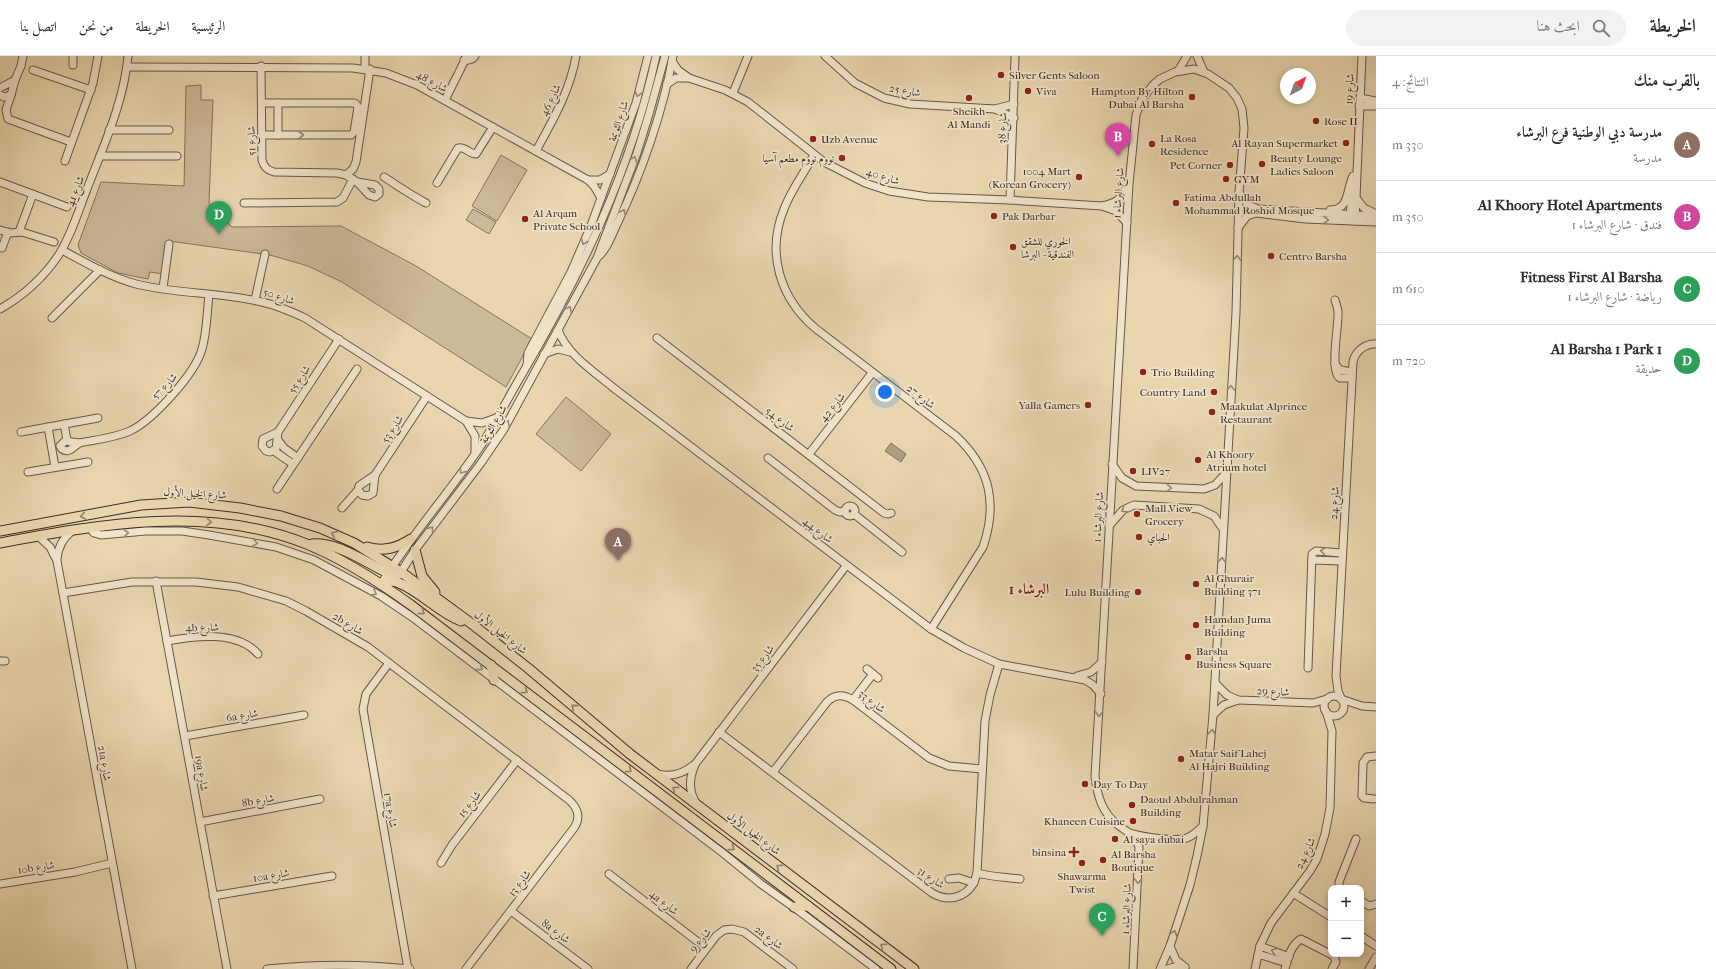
<!DOCTYPE html>
<html lang="ar">
<meta charset="utf-8">
<style>
body{margin:0;font-family:"IM FELL French Canon",Amiri,serif;background:#f2f2f3;color:#2b2b33;direction:rtl}
.controls{position:absolute;right:12px;bottom:12px;display:grid;overflow:hidden;border-radius:8px;box-shadow:0 2px 6px #0003}
.controls button{width:36px;height:36px;display:grid;place-items:center;padding:0;border:0;border-bottom:1px solid #e1e1e2;background:#fff;color:#2b2b33;font:20px sans-serif}
.compass{position:absolute;left:1280px;top:12px;width:36px;height:36px;border-radius:50%;background:#fff;box-shadow:0 2px 6px #0003;rotate:41deg}
.you{position:absolute;left:885px;top:336px;width:14px;height:14px;margin:-10px;border:3px solid #fff;border-radius:50%;background:#1a73e8;box-shadow:0 0 0 6px #1a73e833}
.badge{display:grid;place-items:center;width:26px;height:26px;border-radius:50%;background:#111827;color:#fff;font-size:13px;font-weight:700}
.pin{position:absolute;translate:-50% -33px;filter:drop-shadow(0 1px 2px #0008)}
.pin::after{content:'';position:absolute;top:21px;width:14px;height:12px;background:inherit;clip-path:polygon(0 0,100% 0,50% 100%)}
.list{margin:0;padding:0;list-style:none}
h2{display:flex;justify-content:space-between;align-items:center;height:52px;margin:0;padding:0 16px;font-size:17px}
h2 small{font-size:13px;font-weight:400;color:#7c7c81}
.list li{display:grid;grid-template-columns:26px 1fr auto;gap:12px;align-items:center;box-sizing:border-box;height:72px;padding:0 16px;border-top:1px solid #e1e1e2}
.list b{display:block;font-size:15px;white-space:nowrap}
.list p{margin:0;font-size:13px;white-space:nowrap;color:#7c7c81}
.list em{font-size:13px;font-style:normal;color:#7c7c81}
.icon{flex:none;width:22px;height:22px;fill:none;stroke:currentColor;stroke-width:2;stroke-linecap:round;stroke-linejoin:round}
.map{position:relative;flex:none;width:1376px;height:913px;overflow:hidden;direction:ltr}
header{display:flex;align-items:center;gap:24px;box-sizing:border-box;height:56px;padding:0 20px;background:#fff;border-bottom:1px solid #e1e1e2}
header strong{font-size:19px}
nav{display:flex;gap:22px;margin-inline-start:auto;font-size:14px}
.search{width:280px;height:36px;background:#f2f2f3;display:flex;align-items:center;gap:10px;box-sizing:border-box;padding:0 14px;border-radius:22px;color:#7c7c81;font-size:15px}
main{display:flex}
aside{flex:1;background:#fff}
.map>svg:first-child{display:block}
.green{fill:#ccb998;stroke:#84745e}
.water{fill:#ae9d80;stroke:#80715c}
.lines{fill:none;stroke-linecap:round;stroke-linejoin:round}
.minor-casing{stroke:#675848;stroke-width:9}
.major-casing{stroke:#3c2e25;stroke-width:11}
.minor{stroke:#f1e4cb;stroke-width:7}
.major{stroke:#e9d6af;stroke-width:9}
.oneway{stroke:#968978}
.oneway2{stroke:#92826a}
.poi-dot{fill:#8f2418;stroke:#f1e4cb;stroke-width:1.5}
.labels{text-anchor:middle;stroke-width:3.5;stroke-linejoin:round;paint-order:stroke}
.poi-label{font-size:11px;fill:#3c2e25;stroke:#f1e4cb;text-anchor:start}
.street-label{font-size:11px;fill:#3c2e25;stroke:#f1e4cb}
.district-label{font-size:15px;font-weight:bold;fill:#7a1f14;stroke:#f1e4cb}
</style>
<header>
<strong>الخريطة</strong>
<div class="search"><svg class="icon" aria-label="search" viewBox="0 0 24 24"><circle cx="10" cy="10" r="6"/><path d="M15 15l6 6"/></svg>ابحث هنا</div>
<nav><a>الرئيسية</a><a>الخريطة</a><a>من نحن</a><a>اتصل بنا</a></nav>
</header>
<main>
<aside>
<h2>بالقرب منك<small>النتائج: 4</small></h2>
<ul class="list">
<li><span class="badge" style="background:#8d6e63">A</span><div><b>مدرسة دبي الوطنية فرع البرشاء</b><p>مدرسة</p></div><em>330 m</em></li>
<li><span class="badge" style="background:#d1479c">B</span><div><b>Al Khoory Hotel Apartments</b><p>فندق · شارع البرشاء 1</p></div><em>350 m</em></li>
<li><span class="badge" style="background:#2e9e5b">C</span><div><b>Fitness First Al Barsha</b><p>رياضة · شارع البرشاء 1</p></div><em>610 m</em></li>
<li><span class="badge" style="background:#2e9e5b">D</span><div><b>Al Barsha 1 Park 1</b><p>حديقة</p></div><em>720 m</em></li>
</ul>
</aside>
<div class="map">
<svg width="1376" height="913" viewBox="0 0 1376 913">
<rect width="100%" height="100%" fill="#e9d6af"/>
<filter id="stains"><feTurbulence type="fractalNoise" baseFrequency=".005" numOctaves="4"/><feColorMatrix values="0 0 0 0 .2 0 0 0 0 .09 0 0 0 0 .02 0 0 0 .5 -.17"/></filter>
<radialGradient id="worn" r=".72"><stop offset=".6" stop-color="#630" stop-opacity="0"/><stop offset="1" stop-color="#630" stop-opacity=".3"/></radialGradient>
<g class="green">
<path d="M201,29v15h12l-4,103 23,24 109,-1 75,40 116,73 -26,48 -164,-105 -34,-16 -38,-11 -101,-14 -6,33 -13,-2 -2,7 -30,-6 -37,-20 -3,-8 23,-63 83,4 2,-100z"/>
<path d="M501,99l26,15 -30,51 -25,-15z"/>
<path d="M473,153l23,13 -7,12 -23,-14z"/>
<path d="M566,341l45,37 -30,37 -45,-37z"/>
</g>
<path class="water" d="M891,387l15,11 -5,8 -16,-11z"/>
<g class="lines">
<defs>
<g id="minor">
<path d="M825,0l30,27 29,15 26,6 85,5 19,9"/>
<path d="M1197,0l7,16"/>
<path d="M464,4l1,1 7,-2 3,-3"/>
<path d="M672,5l6,9 11,8 36,12 23,12 76,60 41,21 24,8 39,6 82,3 92,6 14,5 11,12"/>
<path d="M73,9v-9"/>
<path d="M261,10l1,94c2,7 5,10 12,12l63,1 9,2 11,7"/>
<path d="M127,11l226,1 33,5 31,12 171,95 6,6 7,12"/>
<path d="M365,12v-12"/>
<path d="M33,14l58,20"/>
<path d="M1178,15l9,-15"/>
<path d="M15,24l6,-14 2,-10"/>
<path d="M667,28l9,-6h12"/>
<path d="M0,32l15,-8 -4,15 -7,2 -4,-2"/>
<path d="M733,37l15,-37"/>
<path d="M11,39l-5,15 2,9 63,23"/>
<path d="M1360,42l16,3"/>
<path d="M445,44l22,-44"/>
<path d="M262,47h92l2,1 2,3 -4,25 -3,3h-89"/>
<path d="M278,47v32"/>
<path d="M1359,50h17"/>
<path d="M995,53l19,-5"/>
<path d="M109,74h60"/>
<path d="M536,95c17,-31 34,-60 40,-95"/>
<path d="M814,99c-10,18 -23,35 -30,54 -18,44 -4,89 31,119l141,108c34,32 42,67 27,111l-52,82"/>
<path d="M100,100h77"/>
<path d="M65,105l28,-78 5,-27"/>
<path d="M346,119l7,-6 3,-7 14,-93"/>
<path d="M384,121c14,9 27,18 42,26"/>
<path d="M588,124h12l10,-6"/>
<path d="M0,126l67,25"/>
<path d="M357,126l18,3 4,4v5l-4,3 -6,-2z"/>
<path d="M437,127l21,-35c7,-2 11,6 18,6l17,-27"/>
<path d="M1239,137l9,12 10,4 118,7"/>
<path d="M1356,142l8,10 12,6"/>
<path d="M1010,144l5,-144"/>
<path d="M244,147l93,-1 6,-4 10,-19"/>
<path d="M1102,150c13,-3 19,-6 25,-19"/>
<path d="M1330,154c20,0 16,-20 23,-34"/>
<path d="M1350,163l2,-31"/>
<path d="M1355,165l7,-165"/>
<path d="M1238,172l9,-12 9,-3 49,6 71,3"/>
<path d="M0,174l10,3 12,-1 32,10"/>
<path d="M19,176l14,-38"/>
<path d="M2,192l6,-16"/>
<path d="M62,194c24,13 48,27 74,34 40,10 81,8 121,17 17,3 33,10 48,17l161,103 9,15v16"/>
<path d="M598,201c10,-9 14,-23 20,-35 24,-50 45,-111 55,-166"/>
<path d="M163,232l6,-44"/>
<path d="M255,244l10,-46"/>
<path d="M1335,244c1,4 3,8 3,12 1,13 -9,60 2,66h12"/>
<path d="M0,253c23,-13 43,-31 58,-53 13,-20 20,-44 29,-67 16,-42 37,-87 41,-133"/>
<path d="M52,262l48,-48"/>
<path d="M558,274c10,26 37,42 57,59l316,240 33,19 35,16 86,16 8,5 8,9"/>
<path d="M657,282l227,175 4,1 3,-1"/>
<path d="M544,298l14,-5 12,3"/>
<path d="M1335,308l5,6 12,2"/>
<path d="M527,309l1,-12 43,-81 19,-44 46,-125 12,-47"/>
<path d="M466,365l16,2 14,-5"/>
<path d="M64,368l3,16"/>
<path d="M48,371l7,40"/>
<path d="M21,376l77,-14"/>
<path d="M278,376l61,-93"/>
<path d="M278,376l-2,17 -6,3 -4,-1 -4,-5 1,-7z"/>
<path d="M278,384l6,8 14,10"/>
<path d="M65,385l14,2c-6,4 -10,11 -17,6l-2,-3z"/>
<path d="M79,387c16,-3 35,-5 51,-12 23,-11 65,-57 72,-82 5,-17 5,-37 7,-54"/>
<path d="M274,395l19,13"/>
<path d="M809,398l63,-81"/>
<path d="M768,402l67,52 5,2 5,-1"/>
<path d="M1112,408l10,14 14,8 68,3 11,-4 11,-12"/>
<path d="M28,416l60,-10"/>
<path d="M375,419l52,-79"/>
<path d="M375,419l-2,18 -5,3 -6,-1 -4,-5 1,-4z"/>
<path d="M277,433l80,-120"/>
<circle cx="850" cy="455" r="5"/>
<path d="M342,452l16,-18"/>
<path d="M854,458l48,38"/>
<path d="M1109,470l14,-16 11,-5 65,4 15,7 9,13"/>
<path d="M90,472l4,5 7,2 45,-4h36l27,4 67,12 38,13 67,36 31,21 311,236 38,31 38,27 77,58"/>
<path d="M38,480l12,11 7,14 75,408"/>
<path d="M57,503c1,-12 6,-21 15,-28"/>
<path d="M1312,504l29,1"/>
<path d="M399,519l16,-25 66,-87 23,-34 93,-171 40,-105 12,-39 16,-58"/>
<path d="M156,525l71,388"/>
<path d="M381,528c30,-49 69,-92 101,-140 14,-22 26,-46 39,-68 59,-100 110,-206 135,-320"/>
<path d="M63,537l69,-11h64l42,5 48,14 20,10 62,36 201,153c9,8 12,18 5,28l-108,141"/>
<path d="M167,585c28,-5 70,-11 91,13"/>
<path d="M0,605h5"/>
<path d="M389,607l-23,31 -3,15 45,260"/>
<path d="M1308,612l4,-114 4,-3 26,2"/>
<path d="M867,613l11,9"/>
<path d="M1077,620l14,-4 11,-10"/>
<path d="M1215,627l12,12 11,5 75,3 14,-4"/>
<circle cx="1334" cy="650" r="10"/>
<path d="M1341,642l-3,-7 -2,-15 17,-314c2,-11 13,-19 23,-18"/>
<path d="M1341,643l21,7 14,1"/>
<path d="M853,644l20,-26"/>
<path d="M1213,659l11,-10 14,-5"/>
<path d="M719,676l213,161c19,11 40,3 45,-20l8,-152 5,-26 9,-31"/>
<path d="M185,680l119,-21"/>
<path d="M695,709c-6,13 -7,25 1,38"/>
<path d="M773,716l54,-70c8,-8 16,-8 26,-2l76,58 20,8 33,3"/>
<path d="M658,718c15,4 27,-1 38,-11l150,-197"/>
<path d="M1374,743l-10,-1 -2,-2 1,-33 4,-6 9,-1"/>
<path d="M200,766l120,-23"/>
<path d="M1130,777c14,4 44,9 57,5 7,-3 11,-7 16,-12"/>
<path d="M441,807l11,-18 65,-85"/>
<path d="M977,817c15,4 28,4 43,6"/>
<path d="M609,818l97,74"/>
<path d="M949,823l10,-1 15,5"/>
<path d="M0,828l75,-12 37,-9"/>
<path d="M1339,832v-6l17,-43"/>
<path d="M1293,837l38,24"/>
<path d="M213,840l119,-20"/>
<path d="M1361,845l8,5 7,-2"/>
<path d="M511,855l77,58"/>
<path d="M1361,880l15,10"/>
<path d="M1170,890l6,14 9,7"/>
<path d="M1260,890l29,11"/>
<path d="M1258,898l29,9"/>
<path d="M267,913c48,-5 96,-5 143,0"/>
<path d="M691,913l25,-33 8,-6 8,-1 12,3 49,37"/>
<path d="M1133,913l6,-122c-4,-12 -12,-15 -21,-22 -16,-12 -21,-30 -23,-49l34,-592 7,-69 6,-16 11,-14 7,-6 15,-7 19,-3 14,5 21,14 8,10 5,11 2,19 -5,65 -3,120 -23,402 -10,111 -6,30 -7,29 -20,61 -10,23"/>
<path d="M1167,913l8,-2 10,1"/>
<path d="M1255,913l5,-23 11,-23 39,-52 7,-12 8,-25 5,-26 2,-77 -6,-20"/>
<path d="M1285,913c2,-10 7,-25 16,-30l33,17 2,6 -4,7"/>
<path d="M1369,913l7,-12"/>
</g>
<g id="major">
<path d="M0,475l141,-26 48,-3 51,6 41,8 39,12 34,15 47,29 71,52 56,44 102,86 284,215"/>
<path d="M0,487c101,-19 210,-39 309,2 36,15 70,37 102,60l480,364"/>
<path d="M312,488c27,-2 54,19 78,30l5,1 6,-3"/>
<path d="M367,491c17,5 30,1 44,-8"/>
<path d="M415,494l7,26 13,16"/>
<path d="M381,528c6,-3 12,-4 18,-1 21,8 39,29 62,38"/>
<path d="M491,609l3,15"/>
<path d="M794,851l14,-1"/>
</g>
</defs>
<use href="#minor" class="minor-casing"/>
<use href="#major" class="major-casing"/>
<use href="#minor" class="minor"/>
<use href="#major" class="major"/>
</g>
<defs><path id="oneway-chevron" d="M-2-3.5L2.5 0L-2 3.5" fill="none" stroke-width="1.6" stroke-linecap="round" stroke-linejoin="round"/></defs>
<g class="oneway">
<use href="#oneway-chevron" transform="translate(638 38) rotate(105)"/>
<use href="#oneway-chevron" transform="translate(301 79)"/>
<use href="#oneway-chevron" transform="translate(634 103) rotate(-70)"/>
<use href="#oneway-chevron" transform="translate(623 156) rotate(-65)"/>
<use href="#oneway-chevron" transform="translate(1326 164) rotate(3)"/>
<use href="#oneway-chevron" transform="translate(584 186) rotate(113)"/>
<use href="#oneway-chevron" transform="translate(1237 202) rotate(-89)"/>
<use href="#oneway-chevron" transform="translate(569 253) rotate(-61)"/>
<use href="#oneway-chevron" transform="translate(1231 332) rotate(-87)"/>
<use href="#oneway-chevron" transform="translate(507 367) rotate(-61)"/>
<use href="#oneway-chevron" transform="translate(462 415) rotate(127)"/>
<use href="#oneway-chevron" transform="translate(1169 432) rotate(3)"/>
<use href="#oneway-chevron" transform="translate(1124 454) rotate(148)"/>
<use href="#oneway-chevron" transform="translate(431 473) rotate(-53)"/>
<use href="#oneway-chevron" transform="translate(126 477) rotate(-5)"/>
<use href="#oneway-chevron" transform="translate(255 487) rotate(9)"/>
<use href="#oneway-chevron" transform="translate(1323 495) rotate(-174)"/>
<use href="#oneway-chevron" transform="translate(1222 504) rotate(-87)"/>
<use href="#oneway-chevron" transform="translate(374 537) rotate(30)"/>
<use href="#oneway-chevron" transform="translate(480 612) rotate(37)"/>
<use href="#oneway-chevron" transform="translate(1099 658) rotate(94)"/>
<use href="#oneway-chevron" transform="translate(1212 676) rotate(-85)"/>
<use href="#oneway-chevron" transform="translate(1138 825) rotate(92)"/>
<use href="#oneway-chevron" transform="translate(1174 877) rotate(-72)"/>
<use href="#oneway-chevron" transform="translate(1274 895) rotate(-158)"/>
</g>
<g class="oneway2">
<use href="#oneway-chevron" transform="translate(83 460) rotate(170)"/>
<use href="#oneway-chevron" transform="translate(209 466) rotate(5)"/>
<use href="#oneway-chevron" transform="translate(334 478) rotate(-157)"/>
<use href="#oneway-chevron" transform="translate(422 556) rotate(37)"/>
<use href="#oneway-chevron" transform="translate(525 635) rotate(37)"/>
<use href="#oneway-chevron" transform="translate(574 651) rotate(-139)"/>
<use href="#oneway-chevron" transform="translate(629 714) rotate(37)"/>
<use href="#oneway-chevron" transform="translate(675 733) rotate(-143)"/>
<use href="#oneway-chevron" transform="translate(732 792) rotate(37)"/>
<use href="#oneway-chevron" transform="translate(779 811) rotate(-143)"/>
<use href="#oneway-chevron" transform="translate(883 890) rotate(-143)"/>
</g>
<g class="poi-dot">
<circle cx="1001" cy="19" r="4"/>
<circle cx="1028" cy="35" r="4"/>
<circle cx="1192" cy="41" r="4"/>
<circle cx="969" cy="42" r="4"/>
<circle cx="1316" cy="65" r="4"/>
<circle cx="813" cy="83" r="4"/>
<circle cx="1346" cy="87" r="4"/>
<circle cx="1152" cy="88" r="4"/>
<circle cx="842" cy="102" r="4"/>
<circle cx="1262" cy="108" r="4"/>
<circle cx="1230" cy="109" r="4"/>
<circle cx="1079" cy="121" r="4"/>
<circle cx="1226" cy="123" r="4"/>
<circle cx="1176" cy="147" r="4"/>
<circle cx="994" cy="160" r="4"/>
<circle cx="525" cy="163" r="4"/>
<circle cx="1013" cy="191" r="4"/>
<circle cx="1271" cy="200" r="4"/>
<circle cx="1143" cy="316" r="4"/>
<circle cx="1214" cy="336" r="4"/>
<circle cx="1088" cy="349" r="4"/>
<circle cx="1212" cy="356" r="4"/>
<circle cx="1198" cy="404" r="4"/>
<circle cx="1133" cy="415" r="4"/>
<circle cx="1137" cy="458" r="4"/>
<circle cx="1139" cy="481" r="4"/>
<circle cx="1196" cy="528" r="4"/>
<circle cx="1138" cy="536" r="4"/>
<circle cx="1196" cy="569" r="4"/>
<circle cx="1188" cy="601" r="4"/>
<circle cx="1181" cy="703" r="4"/>
<circle cx="1085" cy="728" r="4"/>
<circle cx="1132" cy="749" r="4"/>
<circle cx="1133" cy="765" r="4"/>
<circle cx="1115" cy="783" r="4"/>
<path d="M1072 790h4v4h4v4h-4v4h-4v-4h-4v-4h4z"/>
<circle cx="1103" cy="804" r="4"/>
<circle cx="1082" cy="807" r="4"/>
</g>
<g class="labels">
<g class="poi-label">
<text x="1009" y="23">Silver Gents Saloon</text>
<text x="1036" y="39">Viva</text>
<text x="1184" y="39" text-anchor="end">Hampton By Hilton<tspan x="1184" dy="13">Dubai Al Barsha</tspan></text>
<text x="969" y="59" text-anchor="middle">Sheikh<tspan x="969" dy="13">Al Mandi</tspan></text>
<text x="1324" y="69">Rose II</text>
<text x="1160" y="86">La Rosa<tspan x="1160" dy="13">Residence</tspan></text>
<text x="821" y="87">Uzb Avenue</text>
<text x="1338" y="91" text-anchor="end">Al Rayan Supermarket</text>
<text x="834" y="106" text-anchor="end">نووم نووم مطعم آسيا</text>
<text x="1270" y="106">Beauty Lounge<tspan x="1270" dy="13">Ladies Saloon</tspan></text>
<text x="1222" y="113" text-anchor="end">Pet Corner</text>
<text x="1071" y="119" text-anchor="end">1004 Mart<tspan x="1071" dy="13">(Korean Grocery)</tspan></text>
<text x="1234" y="127">GYM</text>
<text x="1184" y="145">Fatima Abdullah<tspan x="1184" dy="13">Mohammad Roshid Mosque</tspan></text>
<text x="533" y="161">Al Arqam<tspan x="533" dy="13">Private School</tspan></text>
<text x="1002" y="164">Pak Darbar</text>
<text x="1021" y="189">الخوري للشقق<tspan x="1021" dy="13">الفندقية - البرشا</tspan></text>
<text x="1279" y="204">Centro Barsha</text>
<text x="1151" y="320">Trio Building</text>
<text x="1206" y="340" text-anchor="end">Country Land</text>
<text x="1080" y="353" text-anchor="end">Yalla Gamers</text>
<text x="1220" y="354">Maakulat Alprince<tspan x="1220" dy="13">Restaurant</tspan></text>
<text x="1206" y="402">Al Khoory<tspan x="1206" dy="13">Atrium hotel</tspan></text>
<text x="1141" y="419">LIV27</text>
<text x="1145" y="456">Mall View<tspan x="1145" dy="13">Grocery</tspan></text>
<text x="1147" y="485">الحباي</text>
<text x="1204" y="526">Al Ghurair<tspan x="1204" dy="13">Building 371</tspan></text>
<text x="1130" y="540" text-anchor="end">Lulu Building</text>
<text x="1204" y="567">Hamdan Juma<tspan x="1204" dy="13">Building</tspan></text>
<text x="1196" y="599">Barsha<tspan x="1196" dy="13">Business Square</tspan></text>
<text x="1189" y="701">Matar Saif Lahej<tspan x="1189" dy="13">Al Hajri Building</tspan></text>
<text x="1093" y="732">Day To Day</text>
<text x="1140" y="747">Daoud Abdulrahman<tspan x="1140" dy="13">Building</tspan></text>
<text x="1125" y="769" text-anchor="end">Khaneen Cuisine</text>
<text x="1123" y="787">Al saya dubai</text>
<text x="1066" y="800" text-anchor="end">binsina</text>
<text x="1111" y="802">Al Barsha<tspan x="1111" dy="13">Boutique</tspan></text>
<text x="1082" y="824" text-anchor="middle">Shawarma<tspan x="1082" dy="13">Twist</tspan></text>
</g>
<g class="street-label">
<text transform="translate(432 25) rotate(28)" y="4">شارع 48</text>
<text transform="translate(1349 33) rotate(-87)" y="4">شارع 19</text>
<text transform="translate(905 34) rotate(10)" y="4">شارع 25</text>
<text transform="translate(550 44) rotate(-65)" y="4">شارع 46</text>
<text transform="translate(618 65) rotate(-71)" y="4">شارع الثويمة</text>
<text transform="translate(1002 72) rotate(-88)" y="4">شارع 38</text>
<text transform="translate(251 85) rotate(-91)" y="4">شارع 51</text>
<text transform="translate(883 120) rotate(17)" y="4">شارع 40</text>
<text transform="translate(75 135) rotate(-69)" y="4">شارع 41</text>
<text transform="translate(1118 137) rotate(-86)" y="4">شارع البرشاء 1</text>
<text transform="translate(279 240) rotate(18)" y="4">شارع 50</text>
<text transform="translate(299 323) rotate(-57)" y="4">شارع 55</text>
<text transform="translate(164 330) rotate(-47)" y="4">شارع 57</text>
<text transform="translate(921 340) rotate(37)" y="4">شارع 27</text>
<text transform="translate(832 351) rotate(-52)" y="4">شارع 42</text>
<text transform="translate(780 363) rotate(37)" y="4">شارع 54</text>
<text transform="translate(493 368) rotate(-59)" y="4">شارع الثويمة</text>
<text transform="translate(392 373) rotate(-57)" y="4">شارع 53</text>
<text transform="translate(195 437) rotate(3)" y="4">شارع الخيل الأول</text>
<text transform="translate(1334 447) rotate(-87)" y="4">شارع 24</text>
<text transform="translate(1098 461) rotate(-87)" y="4">شارع البرشاء 1</text>
<text transform="translate(818 474) rotate(37)" y="4">شارع 44</text>
<text transform="translate(348 567) rotate(31)" y="4">2b شارع</text>
<text transform="translate(202 571) rotate(-1)" y="4">4b شارع</text>
<text transform="translate(501 576) rotate(38)" y="4">شارع الخيل الأول</text>
<text transform="translate(762 602) rotate(-53)" y="4">شارع 35</text>
<text transform="translate(1273 635) rotate(3)" y="4">شارع 29</text>
<text transform="translate(872 645) rotate(37)" y="4">شارع 33</text>
<text transform="translate(242 659) rotate(-10)" y="4">6a شارع</text>
<text transform="translate(105 707) rotate(80)" y="4">21a شارع</text>
<text transform="translate(202 717) rotate(80)" y="4">19a شارع</text>
<text transform="translate(258 744) rotate(-10)" y="4">8b شارع</text>
<text transform="translate(469 748) rotate(-52)" y="4">شارع 15</text>
<text transform="translate(391 754) rotate(80)" y="4">17a شارع</text>
<text transform="translate(754 777) rotate(37)" y="4">شارع الخيل الأول</text>
<text transform="translate(1305 797) rotate(-65)" y="4">شارع 24</text>
<text transform="translate(36 811) rotate(-9)" y="4">10b شارع</text>
<text transform="translate(271 819) rotate(-9)" y="4">10a شارع</text>
<text transform="translate(931 821) rotate(34)" y="4">شارع 31</text>
<text transform="translate(519 827) rotate(-53)" y="4">شارع 13</text>
<text transform="translate(664 846) rotate(37)" y="4">4a شارع</text>
<text transform="translate(1126 853) rotate(-88)" y="4">شارع البرشاء 1</text>
<text transform="translate(556 875) rotate(37)" y="4">8a شارع</text>
<text transform="translate(769 881) rotate(37)" y="4">2a شارع</text>
<text transform="translate(700 884) rotate(-50)" y="4">شارع 9</text>
</g>
<g class="district-label">
<text x="1029" y="538">البرشاء 1</text>
</g>
</g>
<rect width="100%" height="100%" filter="url(#stains)"/>
<rect width="100%" height="100%" fill="url(#worn)"/>
</svg>
<div class="controls">
<button>+</button>
<button>−</button>
</div>
<svg class="compass" viewBox="-18 -18 36 36"><path d="M0-13l5 13h-10z" fill="#e53935"/><path d="M0 13l5-13h-10z" fill="#7c7c81"/></svg>
<div class="you"></div>
<div class="pin badge" style="left:618px;top:505px;background:#8d6e63">A</div>
<div class="pin badge" style="left:1118px;top:100px;background:#d1479c">B</div>
<div class="pin badge" style="left:1102px;top:880px;background:#2e9e5b">C</div>
<div class="pin badge" style="left:219px;top:178px;background:#2e9e5b">D</div>
</div>
</main>
